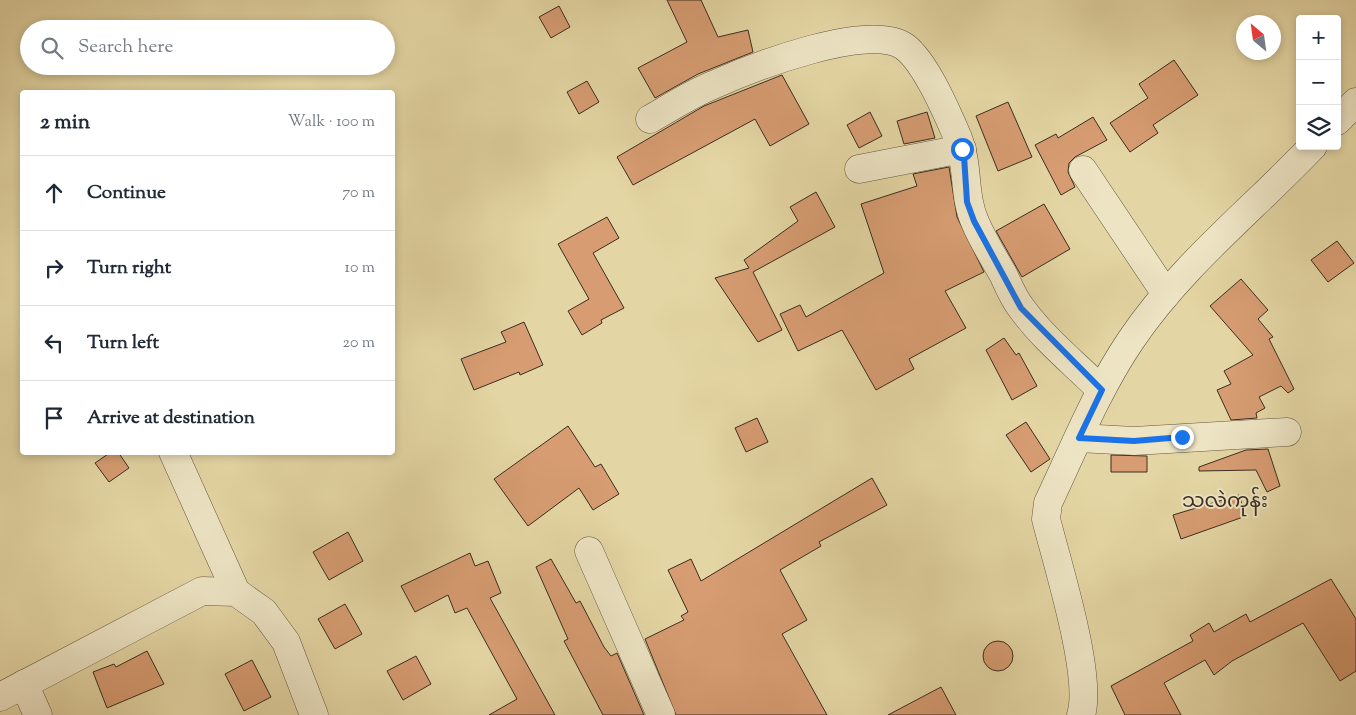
<!DOCTYPE html>
<meta charset="utf-8">
<style>
body{margin:0;font-family:"Sorts Mill Goudy","Noto Sans Myanmar",serif;background:#f2f2f3;color:#1f2937}
.controls{position:absolute;right:15px;top:15px;display:grid;overflow:hidden;border-radius:5px;box-shadow:0 2px 8px #0003}
.controls button{width:45px;height:45px;display:grid;place-items:center;padding:0;border:0;border-bottom:1px solid #e0e1e3;background:#fff;color:#1f2937;font:25px sans-serif}
.compass{position:absolute;left:1236px;top:15px;width:45px;height:45px;border-radius:50%;background:#fff;box-shadow:0 2px 8px #0003;rotate:331deg}
.stop{position:absolute;width:15px;height:15px;margin:-11px;border:4px solid #1a73e8;border-radius:50%;background:#fff}
.stop.end{background:#1a73e8;border-color:#fff;box-shadow:0 1px 5px #0008}
.list{margin:0;padding:0;list-style:none}
h2{display:flex;justify-content:space-between;align-items:center;height:65px;margin:0;padding:0 20px;font-size:21px}
h2 small{font-size:16px;font-weight:400;color:#747a83}
.list li{display:grid;grid-template-columns:32px 1fr auto;gap:15px;align-items:center;box-sizing:border-box;height:75px;padding:0 20px;border-top:1px solid #e0e1e3}
.list b{display:block;font-size:19px;white-space:nowrap}
.list em{font-size:16px;font-style:normal;color:#747a83}
.icon{flex:none;width:28px;height:28px;fill:none;stroke:currentColor;stroke-width:2;stroke-linecap:round;stroke-linejoin:round}
.map{position:relative;flex:none;width:1356px;height:715px;overflow:hidden}
.search{position:absolute;background:#fff;box-shadow:0 2px 8px #0003;left:20px;top:20px;width:375px;height:55px;display:flex;align-items:center;gap:12px;box-sizing:border-box;padding:0 18px;border-radius:28px;color:#747a83;font-size:19px}
.panel{position:absolute;background:#fff;box-shadow:0 2px 8px #0003;left:20px;top:90px;width:375px;height:365px;border-radius:5px}
.map>svg:first-child{display:block}
.building{fill:#d79c72;stroke:#3a2d20}
.lines{fill:none;stroke-linecap:round;stroke-linejoin:round}
.minor-casing{stroke:#645741;stroke-width:29}
.minor{stroke:#ede4c4;stroke-width:28}
.route{stroke:#1a73e8;stroke-width:6}
.labels{text-anchor:middle;stroke-width:4;stroke-linejoin:round;paint-order:stroke}
.quarter-label{font-size:20px;fill:#3a2d20;stroke:#ede4c4}
</style>
<div class="map">
<svg width="1356" height="715" viewBox="0 0 1356 715">
<rect width="100%" height="100%" fill="#e4d6a4"/>
<filter id="stains"><feTurbulence type="fractalNoise" baseFrequency=".004" numOctaves="4"/><feColorMatrix values="0 0 0 0 .2 0 0 0 0 .09 0 0 0 0 .02 0 0 0 .5 -.17"/></filter>
<radialGradient id="worn" r=".72"><stop offset=".6" stop-color="#630" stop-opacity="0"/><stop offset="1" stop-color="#630" stop-opacity=".3"/></radialGradient>
<g class="building">
<path d="M667,0h34l17,37 30,-7 5,22 -55,22 -43,24 -17,-30 49,-26z"/>
<path d="M559,6l11,21 -19,11 -12,-21z"/>
<path d="M1174,60l24,35 -45,30 5,8 -28,19 -20,-29 38,-25 -9,-14z"/>
<path d="M782,75l27,49 -39,22 -15,-27 -122,66 -16,-28 87,-51z"/>
<path d="M587,81l12,21 -20,12 -12,-22z"/>
<path d="M1008,102l24,55 -34,14 -22,-55z"/>
<path d="M870,112l12,24 -23,12 -12,-23z"/>
<path d="M927,112l8,26 -31,6 -7,-23z"/>
<path d="M1093,117l14,23 -32,17 -6,6 -1,9 7,15 -14,8 -26,-50 21,-11 2,4z"/>
<path d="M949,167l8,50 27,55 -39,19 21,37 -57,31 5,10 -38,21 -34,-60 -44,21 -18,-37 20,-9 6,12 78,-44 -23,-69 56,-18 -4,-12z"/>
<path d="M816,192l19,35 -82,45 29,58 -24,12 -43,-64 34,-10 -5,-8 54,-39 -8,-14z"/>
<path d="M1044,204l26,45 -48,28 -26,-46z"/>
<path d="M607,217l12,21 -26,15 31,55 -23,12 1,3 -20,12 -14,-24 21,-12 -31,-55z"/>
<path d="M1337,241l17,22 -26,19 -17,-22z"/>
<path d="M1241,279l27,31 -10,9 15,18 -4,2 25,50 -6,4 -7,-7 -22,11 6,11 -9,5 1,5 -26,2 -14,-30 14,-6 -7,-13 29,-16 -43,-49z"/>
<path d="M524,322l19,43 -23,10 -1,-3 -45,18 -13,-31 45,-17 -5,-10z"/>
<path d="M1004,338l12,17 3,-2 18,33 -25,14 -26,-50z"/>
<path d="M757,418l11,24 -22,10 -11,-24z"/>
<path d="M1026,422l24,37 -19,13 -25,-37z"/>
<path d="M568,426l27,41 6,-3 18,30 -26,16 -14,-22 -51,38 -34,-47z"/>
<path d="M1268,449l12,37 -13,6 -11,-22 -57,1v-4l47,-17z"/>
<path d="M111,452h7l11,16 -20,14 -14,-19z"/>
<path d="M1111,455l36,1v16h-36z"/>
<path d="M872,478l15,27 -68,37 2,4 -41,24 27,50 -25,14 45,81h-151l-31,-76 39,-19 -3,-4 7,-4 -20,-42 23,-11 10,22z"/>
<path d="M1239,495l7,21 -65,23 -8,-24z"/>
<path d="M348,532l15,29 -34,19 -16,-28z"/>
<path d="M470,553l5,13 13,-5 13,32 -11,5 65,117h-66l28,-16 -50,-91 -12,5 -7,-18 -33,17 -14,-26z"/>
<path d="M551,559l25,44 4,-2 24,46 7,9 6,-3 27,62h-41l-39,-74 4,-2 -32,-72z"/>
<path d="M1331,579l25,40v52l-16,10 -37,-58 -71,38 -18,14 -9,-15 -41,23 17,32h-56l-14,-29 82,-45 -3,-6 19,-12 5,9 32,-18 4,8z"/>
<path d="M345,604l17,30 -27,15 -17,-30z"/>
<circle cx="998" cy="656" r="15"/>
<path d="M147,651l17,33 -57,24 -14,-36 21,-8 2,3z"/>
<path d="M416,656l15,28 -28,16 -16,-29z"/>
<path d="M252,660l19,37 -27,14 -19,-37z"/>
<path d="M941,687l15,28h-68z"/>
</g>
<g class="lines">
<defs>
<g id="minor">
<path d="M650,119c21,-12 41,-25 63,-34 38,-17 157,-64 192,-38 21,16 42,66 53,91 11,28 5,57 17,84 8,19 19,36 29,54 5,11 10,23 18,33 22,30 53,55 79,81"/>
<path d="M1337,121l19,-19"/>
<path d="M859,169l103,-20"/>
<path d="M1083,170l83,124"/>
<path d="M1079,438l55,3 153,-9"/>
<path d="M173,452l63,140"/>
<path d="M589,551l72,164"/>
<path d="M24,684l14,31"/>
<path d="M0,697l202,-106 34,1 28,20 22,30 28,73"/>
<path d="M1081,715c12,-39 -24,-152 -35,-196l2,-16c26,-55 49,-113 83,-163 49,-73 121,-130 182,-194"/>
</g>
</defs>
<use href="#minor" class="minor-casing"/>
<use href="#minor" class="minor"/>
</g>
<g class="lines">
<path class="route" d="M962,149l2,7 3,46 7,19 47,87 81,82 -23,48 55,3 48,-4"/>
</g>
<g class="labels">
<g class="quarter-label">
<text x="1225" y="507">သလဲကုန်း</text>
</g>
</g>
<rect width="100%" height="100%" filter="url(#stains)"/>
<rect width="100%" height="100%" fill="url(#worn)"/>
</svg>
<div class="controls">
<button>+</button>
<button>−</button>
<button><svg class="icon" aria-label="layers" viewBox="0 0 24 24"><path d="M12 4l9 5-9 5-9-5zM3 14l9 5 9-5"/></svg></button>
</div>
<svg class="compass" viewBox="-18 -18 36 36"><path d="M0-13l5 13h-10z" fill="#e53935"/><path d="M0 13l5-13h-10z" fill="#747a83"/></svg>
<div class="stop" style="left:962px;top:149px"></div>
<div class="stop end" style="left:1182px;top:437px"></div>
<div class="search"><svg class="icon" aria-label="search" viewBox="0 0 24 24"><circle cx="10" cy="10" r="6"/><path d="M15 15l6 6"/></svg>Search here</div>
<section class="panel">
<h2>2 min<small>Walk · 100 m</small></h2>
<ul class="list">
<li><svg class="icon" aria-label="ahead" viewBox="0 0 24 24"><path d="M12 20V5M6 11l6-6 6 6"/></svg><div><b>Continue</b></div><em>70 m</em></li>
<li><svg class="icon" aria-label="right" viewBox="0 0 24 24"><path d="M7 20v-9h11M14 6l5 5-5 5"/></svg><div><b>Turn right</b></div><em>10 m</em></li>
<li><svg class="icon" aria-label="left" viewBox="0 0 24 24"><path d="M17 20v-9H6M10 6l-5 5 5 5"/></svg><div><b>Turn left</b></div><em>20 m</em></li>
<li><svg class="icon" aria-label="arrive" viewBox="0 0 24 24"><path d="M6 21V4h12l-3 4 3 4H6"/></svg><div><b>Arrive at destination</b></div></li>
</ul>
</section>
</div>
